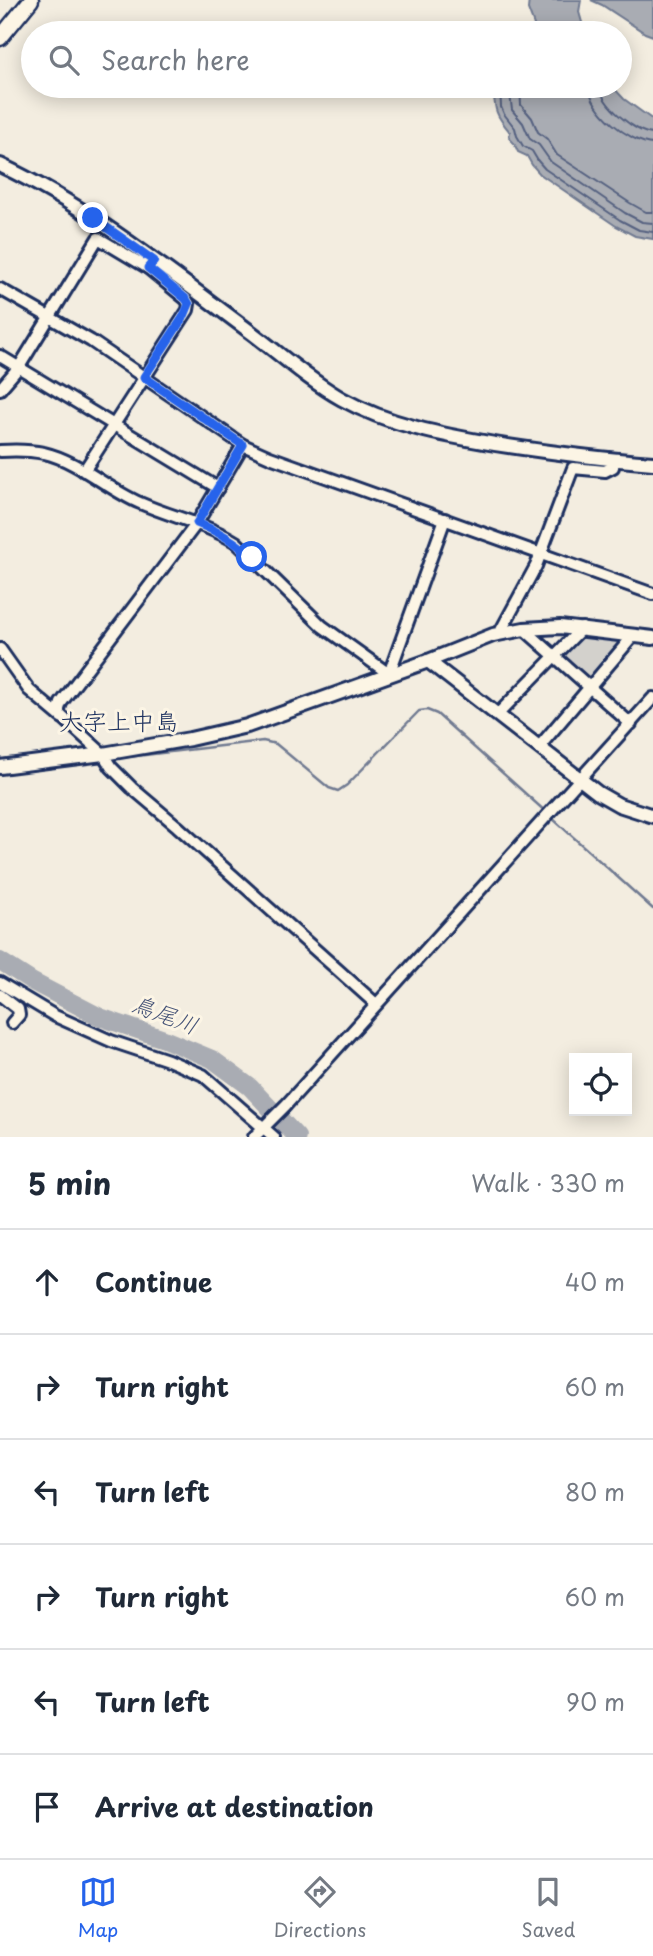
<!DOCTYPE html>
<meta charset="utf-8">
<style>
body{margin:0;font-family:"Playpen Sans","Klee One",sans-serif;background:#f6f6f7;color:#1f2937}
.controls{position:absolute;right:21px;bottom:21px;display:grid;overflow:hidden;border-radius:0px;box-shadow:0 4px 18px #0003}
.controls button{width:63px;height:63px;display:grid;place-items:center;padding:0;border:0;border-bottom:2px solid #e0e1e3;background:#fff;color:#1f2937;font:35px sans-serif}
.stop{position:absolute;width:21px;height:21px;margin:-16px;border:5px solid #2563eb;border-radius:50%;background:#fff}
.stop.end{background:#2563eb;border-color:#fff;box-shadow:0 2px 7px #0008}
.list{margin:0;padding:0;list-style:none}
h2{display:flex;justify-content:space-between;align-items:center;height:91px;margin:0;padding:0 28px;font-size:30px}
h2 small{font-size:23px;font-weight:400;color:#747a83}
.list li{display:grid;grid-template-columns:46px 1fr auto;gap:21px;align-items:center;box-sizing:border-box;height:105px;padding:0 28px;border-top:2px solid #e0e1e3}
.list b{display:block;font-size:26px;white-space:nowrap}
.list em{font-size:23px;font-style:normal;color:#747a83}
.icon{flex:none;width:38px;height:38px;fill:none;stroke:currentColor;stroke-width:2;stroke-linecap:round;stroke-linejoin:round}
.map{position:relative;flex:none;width:653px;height:1137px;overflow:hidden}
.search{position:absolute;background:#fff;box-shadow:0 4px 18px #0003;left:21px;right:21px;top:21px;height:77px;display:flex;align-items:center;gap:18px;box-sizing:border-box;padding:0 24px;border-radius:38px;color:#747a83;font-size:26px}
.sheet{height:721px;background:#fff}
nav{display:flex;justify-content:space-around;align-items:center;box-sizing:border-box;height:98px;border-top:2px solid #e0e1e3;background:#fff;font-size:19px;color:#747a83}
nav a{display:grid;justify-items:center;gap:4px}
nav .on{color:#2563eb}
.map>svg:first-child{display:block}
.green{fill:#d3d1cc;stroke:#778095;stroke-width:2}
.water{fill:#a9acb3;stroke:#707a91;stroke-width:2}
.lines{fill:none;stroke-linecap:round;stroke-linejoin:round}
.shore{stroke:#546180;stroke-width:2}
.stream{stroke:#707a91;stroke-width:2.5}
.river{stroke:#a9acb3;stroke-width:18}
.minor-casing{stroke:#1b2f5e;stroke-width:16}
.tertiary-casing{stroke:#1b2f5e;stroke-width:18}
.secondary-casing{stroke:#1b2f5e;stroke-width:19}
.minor{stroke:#fcf5e5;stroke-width:10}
.tertiary{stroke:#fcf5e5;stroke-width:12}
.secondary{stroke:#fcf5e5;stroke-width:14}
.route{stroke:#2563eb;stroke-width:9}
.labels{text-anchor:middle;stroke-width:6;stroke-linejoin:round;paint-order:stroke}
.water-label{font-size:23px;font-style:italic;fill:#465478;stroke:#fcf5e5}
.quarter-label{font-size:24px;fill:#1b2f5e;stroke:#fcf5e5}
</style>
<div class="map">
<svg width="653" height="1137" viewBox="0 0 653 1137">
<rect width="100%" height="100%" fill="#f3ede0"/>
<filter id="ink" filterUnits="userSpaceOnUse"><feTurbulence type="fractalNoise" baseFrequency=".0143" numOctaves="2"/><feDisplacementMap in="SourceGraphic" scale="14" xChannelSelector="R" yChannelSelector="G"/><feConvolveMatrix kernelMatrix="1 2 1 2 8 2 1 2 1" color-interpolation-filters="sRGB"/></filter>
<g filter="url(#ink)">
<path class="green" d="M582,632l47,6 -39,46 -32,-28z"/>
<g class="water">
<path d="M529,0h52l-2,12 6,21h-30l-5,-5 2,5h-15v-3l-4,-3 1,-2 -6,-16z"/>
<path d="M591,0h62v36l-8,-3 -43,-28z"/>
<path d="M493,86h119l12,13 29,21v119l-18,-3 -19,-10 -76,-52 -8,-9 -5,-9 -9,-4 -4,-9 -5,-5 1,-6c-16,-19 -15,-23 -17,-46z"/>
</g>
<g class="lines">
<g class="shore">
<path d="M500,86l1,21 3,7 11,14 2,8 6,10 9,5 6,10 7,8 75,51 19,10 14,2"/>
<path d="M509,86l3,24 11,13 7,16 9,6 12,17 74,51 17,9 11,1"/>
<path d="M520,86l1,19 11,13 6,14 9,7 10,16 73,48 16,9h7"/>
<path d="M589,86c1,24 40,57 64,58"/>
<path d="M600,86c1,18 35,47 53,48"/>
</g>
<g class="stream">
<path d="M111,759l152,-18 13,3 53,44 9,3 9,-6 72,-74 8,-1 10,4 110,99"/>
<path d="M552,818l101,91"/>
</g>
<path class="river" d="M0,961l33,21 67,35 64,22 48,20 38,28 47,50"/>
<defs>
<g id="minor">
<path d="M0,289l91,52 152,104 27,12 383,137"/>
<path d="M0,356l218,132"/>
<path d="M0,389l19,-22 79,-129 50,30 3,-3"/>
<path d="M243,445l-46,78 -136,180 -2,6v5l44,40 8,13 21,21 45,38 199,178"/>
<path d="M0,451c14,-1 29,-1 44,2 35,8 63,36 96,50 32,14 66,21 96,39l86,84 67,48 56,-155"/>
<path d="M84,471l104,-161 1,-6 -3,-5 -38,-31"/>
<path d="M524,629l107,95"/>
<path d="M499,634l37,-68 37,-98 32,3 8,-4 1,-7"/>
<path d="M0,649l29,41 32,27"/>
<path d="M497,715l85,-87"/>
<path d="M539,747l95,-112"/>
<path d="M0,983l55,33 56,25 57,19 35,15 71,62"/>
<path d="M0,995l18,14 1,6 -7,8"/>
<path d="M254,1137l32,-32 367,-407"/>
</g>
<g id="tertiary">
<path d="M0,165c91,43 171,108 252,168 29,22 58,48 90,66 47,26 100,36 153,45 52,8 105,15 158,19"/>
<path d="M428,661l170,132 21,12 34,11"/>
<path d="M0,767l103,-13 87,-15 57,-13 181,-65 65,-26 31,-6 36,-2 93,11"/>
</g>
<path id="secondary" d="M0,38l31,-38"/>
</defs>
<use href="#minor" class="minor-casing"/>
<use href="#tertiary" class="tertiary-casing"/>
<use href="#secondary" class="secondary-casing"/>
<use href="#minor" class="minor"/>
<use href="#tertiary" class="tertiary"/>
<use href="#secondary" class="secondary"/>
</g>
</g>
<g class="lines" filter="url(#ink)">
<path class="route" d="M93,218l61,43 -6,7 38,31 3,5 -5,12 -40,61 99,68 -46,78c22,9 38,18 55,34"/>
</g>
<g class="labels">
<g class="water-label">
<text transform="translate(165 1015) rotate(21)" y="8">鳥尾川</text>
</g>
<g class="quarter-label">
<text x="119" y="730">大字上中島</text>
</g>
</g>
</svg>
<div class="controls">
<button><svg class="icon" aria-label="locate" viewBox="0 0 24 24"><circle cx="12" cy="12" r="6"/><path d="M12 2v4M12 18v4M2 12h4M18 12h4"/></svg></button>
</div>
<div class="stop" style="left:252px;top:557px"></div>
<div class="stop end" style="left:93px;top:218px"></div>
<div class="search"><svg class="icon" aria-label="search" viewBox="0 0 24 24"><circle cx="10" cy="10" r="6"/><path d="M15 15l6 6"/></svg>Search here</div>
</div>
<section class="sheet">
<h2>5 min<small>Walk · 330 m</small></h2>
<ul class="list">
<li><svg class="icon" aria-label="ahead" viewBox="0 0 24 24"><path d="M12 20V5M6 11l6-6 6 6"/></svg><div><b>Continue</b></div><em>40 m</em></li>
<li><svg class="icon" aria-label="right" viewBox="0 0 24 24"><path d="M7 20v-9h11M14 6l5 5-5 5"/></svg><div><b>Turn right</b></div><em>60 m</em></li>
<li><svg class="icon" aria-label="left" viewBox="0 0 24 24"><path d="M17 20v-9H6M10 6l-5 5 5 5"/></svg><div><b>Turn left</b></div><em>80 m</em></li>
<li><svg class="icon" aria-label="right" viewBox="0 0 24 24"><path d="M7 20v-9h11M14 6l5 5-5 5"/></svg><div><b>Turn right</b></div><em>60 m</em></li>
<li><svg class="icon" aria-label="left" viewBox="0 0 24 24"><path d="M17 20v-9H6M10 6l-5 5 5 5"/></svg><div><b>Turn left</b></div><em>90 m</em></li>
<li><svg class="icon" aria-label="arrive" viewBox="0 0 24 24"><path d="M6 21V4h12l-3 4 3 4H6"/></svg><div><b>Arrive at destination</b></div></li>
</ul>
</section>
<nav>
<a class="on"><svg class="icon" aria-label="map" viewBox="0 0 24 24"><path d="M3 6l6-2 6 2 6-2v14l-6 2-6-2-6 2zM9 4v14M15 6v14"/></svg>Map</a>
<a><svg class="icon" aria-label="directions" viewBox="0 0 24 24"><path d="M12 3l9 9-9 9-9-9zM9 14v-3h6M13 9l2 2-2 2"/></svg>Directions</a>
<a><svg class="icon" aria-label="saved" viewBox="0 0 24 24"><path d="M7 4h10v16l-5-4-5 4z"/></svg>Saved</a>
</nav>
